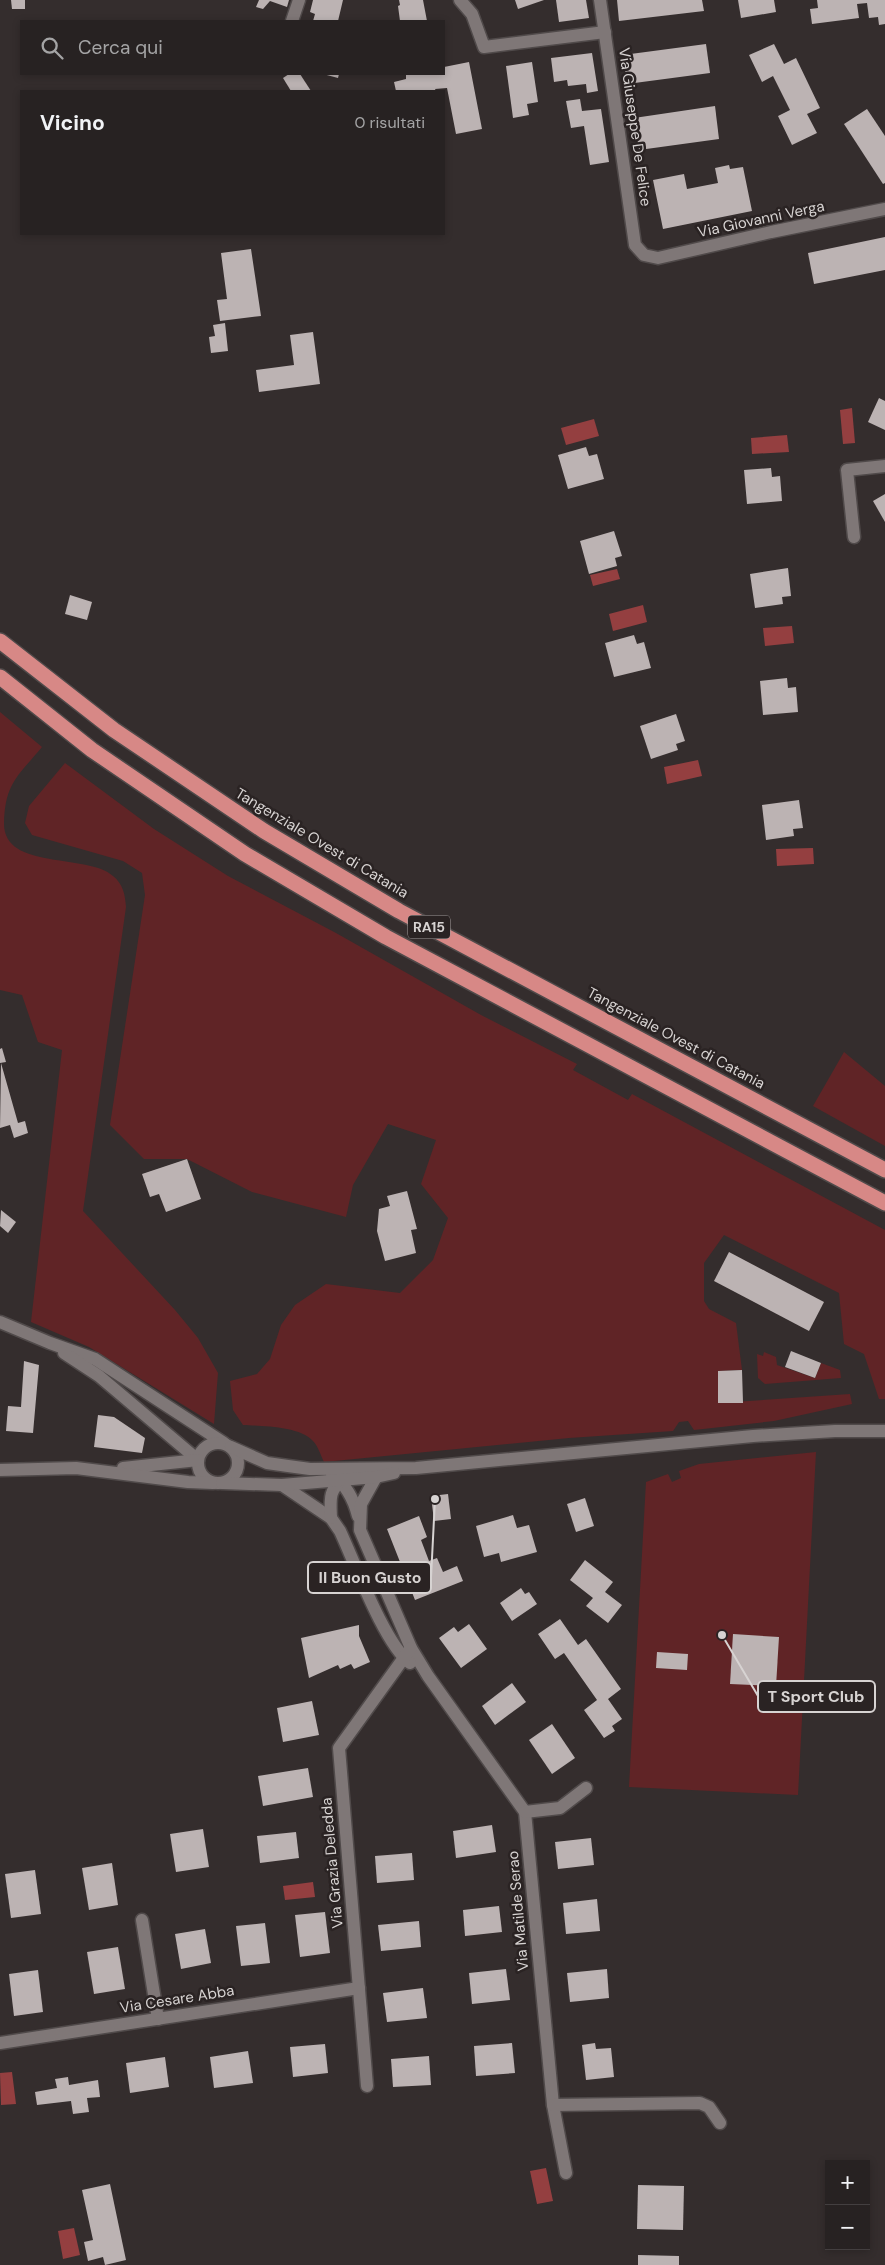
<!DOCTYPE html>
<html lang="it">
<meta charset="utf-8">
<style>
body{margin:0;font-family:"DM Sans",sans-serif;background:#332f2f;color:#f1f3f6}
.controls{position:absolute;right:15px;bottom:15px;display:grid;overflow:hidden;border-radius:0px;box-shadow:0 2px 8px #0003}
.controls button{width:45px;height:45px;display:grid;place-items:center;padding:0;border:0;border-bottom:1px solid #433f40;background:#272222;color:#f1f3f6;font:25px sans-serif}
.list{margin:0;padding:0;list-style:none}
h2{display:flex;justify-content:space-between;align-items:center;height:65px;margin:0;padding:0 20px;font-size:21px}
h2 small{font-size:16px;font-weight:400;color:#a4a4a5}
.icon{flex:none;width:28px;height:28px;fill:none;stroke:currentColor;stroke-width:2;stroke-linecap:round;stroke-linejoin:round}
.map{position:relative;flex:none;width:885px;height:2265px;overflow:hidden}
.search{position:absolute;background:#272222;box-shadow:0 2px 8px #0003;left:20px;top:20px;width:425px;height:55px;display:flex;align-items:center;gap:12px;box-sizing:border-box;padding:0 18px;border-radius:0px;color:#a4a4a5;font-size:19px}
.panel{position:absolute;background:#272222;box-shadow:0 2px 8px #0003;left:20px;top:90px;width:425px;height:145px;border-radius:0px}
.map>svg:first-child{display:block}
.green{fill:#602426}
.water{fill:#943f40}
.building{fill:#bcb3b3}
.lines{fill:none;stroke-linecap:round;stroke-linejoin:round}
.minor-casing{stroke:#504a4a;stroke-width:15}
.secondary-casing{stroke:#504a4a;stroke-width:15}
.motorway-casing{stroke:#504a4a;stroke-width:18}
.minor{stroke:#7f7777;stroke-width:12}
.secondary{stroke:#7f7777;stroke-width:12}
.motorway{stroke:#d78886;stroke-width:15}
.labels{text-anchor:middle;stroke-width:5;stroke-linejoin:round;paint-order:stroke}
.shield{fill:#2a2323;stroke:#a39e9e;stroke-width:1}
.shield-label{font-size:14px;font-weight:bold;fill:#d7d3d2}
.street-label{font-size:15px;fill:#d7d3d2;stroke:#2a2323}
.leader{fill:none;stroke:#d7d3d2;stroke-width:2}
.callout-dot{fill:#d7d3d2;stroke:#2a2323;stroke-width:2}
.callout{fill:#2a2323;stroke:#d7d3d2;stroke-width:2}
.callout-label{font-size:16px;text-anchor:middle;font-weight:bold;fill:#d7d3d2}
</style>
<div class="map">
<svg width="885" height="2265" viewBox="0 0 885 2265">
<rect width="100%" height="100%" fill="#342d2d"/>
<g class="green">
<path d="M0,712l42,35c-24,29 -37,36 -38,76 -1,48 84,30 109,53 10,8 12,18 13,31l-43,304 92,99 23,28 20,35 -4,51 -125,-77 -58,-25 31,-272 -24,-8 -16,-47 -22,-5z"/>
<path d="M65,763l89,66 74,47 108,57 145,82 96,49 -4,6 55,30 4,-6 253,136v169h-6l-15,-45 -20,-10 -5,-51 -115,-58 -20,28v38l5,8 27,14 6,47 -24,1 1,32 131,-9 2,10 -78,17 -80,9 -6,-9 -9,1 -6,9 -104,7 -245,24c-3,-6 -6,-16 -11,-21 -13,-15 -52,-15 -70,-16l-10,-15 -3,-29 27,-7 13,-15 11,-34 14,-20 31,-21 74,9 33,-33 15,-42 -27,-34 15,-44 -48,-16 -35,61 -7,32 -94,-25 -65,-33h-43l-34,-34 35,-230 -3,-22 -19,-12 -91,-26 -7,-12 4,-17z"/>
<path d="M844,1052l41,34v60l-72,-40z"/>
<path d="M764,1352l12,5 1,8 38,13 6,-15 19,7 1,8 -76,6 -7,-6 -1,-24 6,2z"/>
<path d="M816,1452l-18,343 -169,-8 17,-305 22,-8 4,8 9,-4 -2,-7 20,-7z"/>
</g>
<g class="water">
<path d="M852,408l3,35 -12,1 -3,-34z"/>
<path d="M594,419l5,17 -33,9 -5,-17z"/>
<path d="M787,435l2,17 -37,2 -1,-16z"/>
<path d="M617,569l3,10 -27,7 -3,-11z"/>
<path d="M643,605l4,17 -34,9 -4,-17z"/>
<path d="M792,626l2,17 -29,3 -2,-18z"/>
<path d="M698,760l4,16 -35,8 -3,-17z"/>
<path d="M813,848l1,16 -37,2 -1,-17z"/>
<path d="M313,1882l2,15 -30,3 -2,-14z"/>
<path d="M12,2072l4,32 -15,1 -1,-32z"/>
<path d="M546,2168l7,33 -16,3 -7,-33z"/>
<path d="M74,2228l6,27 -17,4 -5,-28z"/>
</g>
<g class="building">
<path d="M11,0h14v9h-13z"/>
<path d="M259,0h30l-2,7 -17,-6 -7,8 -7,-2z"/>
<path d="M313,0h30l-5,21h-25l2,-7 -5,-2z"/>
<path d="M399,0h24l4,21h-27l-2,-15 2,-1z"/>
<path d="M515,0h29l-26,9z"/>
<path d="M556,0h30l3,18 -30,4z"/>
<path d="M617,0h85l2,11 -85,10z"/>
<path d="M738,0h36l2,12 -35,6z"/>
<path d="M817,0h68v24l-6,1 -1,-8 -9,1 -2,-15 -10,1 2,14 -47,6 -2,-15 8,-1z"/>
<path d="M706,44l4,29 -83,11 -4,-29z"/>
<path d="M774,44l10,20 12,-6 24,50 -13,6 10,19 -25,12 -14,-29 12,-6 -17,-34 -11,6 -13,-27z"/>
<path d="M592,53l6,38 -11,2 -1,-9 -18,2 -1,-6 -13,2 -3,-24z"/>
<path d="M469,62l13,67 -26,5 -9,-46 -12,1 1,2h-40l-2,-9 12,-3v-4l38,-1v-7z"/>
<path d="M532,62l6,40 -11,2 2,11 -16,3 -7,-52z"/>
<path d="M289,74h11l11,17h-20l-8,-13z"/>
<path d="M323,74h16l-1,4z"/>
<path d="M580,99l2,12 19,-2 8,53 -19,3 -6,-39 -13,2 -5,-27z"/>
<path d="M715,106l4,33 -80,11 -5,-32z"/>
<path d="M867,109l18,27v47l-2,1 -39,-60z"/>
<path d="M729,165l1,4 13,-2 9,44 -89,18 -10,-49 31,-6 3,15 31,-6 -3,-15z"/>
<path d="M885,237v33l-71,14 -6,-31z"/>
<path d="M251,249l10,67 -41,5 -3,-21 10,-1 -6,-46z"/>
<path d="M225,323l3,28 -17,2 -2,-16 6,-1 -2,-11z"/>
<path d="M313,332l7,52 -61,8 -3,-22 38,-5 -4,-30z"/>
<path d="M879,398l6,3v29l-17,-8z"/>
<path d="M586,447l3,9 8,-2 7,25 -36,10 -10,-34z"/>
<path d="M771,468l1,9 8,-1 2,25 -35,3 -3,-34z"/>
<path d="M885,494v28l-12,-21z"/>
<path d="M614,531l8,25 -7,2 2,8 -28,8 -9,-33z"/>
<path d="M788,568l3,28 -9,1 1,7 -28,4 -5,-34z"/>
<path d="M70,595l22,7 -5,18 -22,-6z"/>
<path d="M634,635l3,9 7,-2 7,26 -37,9 -9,-34z"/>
<path d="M787,678l1,10 8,-1 2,25 -35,3 -3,-34z"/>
<path d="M676,714l9,27 -9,3 2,6 -27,9 -11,-33z"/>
<path d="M799,800l4,28 -10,1 1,7 -28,4 -4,-35z"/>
<path d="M2,1048l4,14 -6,1v-14z"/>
<path d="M1,1063l17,60 7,-2 3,12 -14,5 -4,-13 -10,3z"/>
<path d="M187,1159l14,40 -35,13 -7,-18 -9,3 -8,-23z"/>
<path d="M407,1191l10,38 -6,1 5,23 -31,8 -8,-30 2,-22 11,-3 -3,-10z"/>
<path d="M1,1210l15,12 -8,11 -8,-7z"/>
<path d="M729,1252l95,50 -15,29 -95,-50z"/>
<path d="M791,1351l30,12 -6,15 -30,-11z"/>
<path d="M24,1361l15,4 -6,68 -27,-2 2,-25 13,1z"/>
<path d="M742,1370l1,33h-25v-32z"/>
<path d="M98,1415l16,2 31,21 -3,15 -48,-6z"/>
<path d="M448,1494l3,25 -17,2 -3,-25z"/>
<path d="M585,1498l9,28 -18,6 -9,-28z"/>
<path d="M513,1515l4,13 12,-3 8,27 -36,10 -2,-9 -15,4 -8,-31z"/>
<path d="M419,1516l8,21 -6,3 8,21 8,-3 6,14 14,-6 6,15 -48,19 -28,-71z"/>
<path d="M585,1560l28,22 -8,10 17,13 -14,18 -22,-17 7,-8 -23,-18z"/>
<path d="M521,1588l4,6 4,-2 8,12 -25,17 -12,-18z"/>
<path d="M560,1619l18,26 8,-6 35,50 -13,10 14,20 -10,7 3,5 -11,7 -20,-28 13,-10 -33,-47 -9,6 -17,-25z"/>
<path d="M469,1624l18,25 -26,19 -22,-30 15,-11 4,5z"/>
<path d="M359,1625v11l11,26 -16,7 -3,-5 -11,5 -2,-4 -29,13 -8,-40z"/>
<path d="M733,1634l46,3 -3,49 -46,-2z"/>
<path d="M657,1652l31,2 -1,16 -31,-2z"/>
<path d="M512,1683l14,19 -31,23 -13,-19z"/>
<path d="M312,1701l7,34 -36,7 -6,-34z"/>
<path d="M552,1724l23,34 -23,16 -23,-34z"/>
<path d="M308,1768l5,29 -50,9 -5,-30z"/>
<path d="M492,1825l4,27 -40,6 -3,-27z"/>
<path d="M203,1829l6,38 -33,5 -6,-38z"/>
<path d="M296,1832l3,26 -39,5 -3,-27z"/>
<path d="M591,1838l3,27 -36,4 -3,-27z"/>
<path d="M412,1853l2,27 -37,3 -2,-27z"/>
<path d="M112,1863l6,42 -29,5 -7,-42z"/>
<path d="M35,1870l6,44 -30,4 -6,-44z"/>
<path d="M597,1899l3,32 -34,3 -3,-31z"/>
<path d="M499,1906l3,26 -37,4 -2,-26z"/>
<path d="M325,1912l5,41 -30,4 -5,-42z"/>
<path d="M419,1921l2,26 -40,4 -3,-26z"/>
<path d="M265,1923l5,40 -29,3 -5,-40z"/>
<path d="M205,1929l6,34 -30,6 -6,-35z"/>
<path d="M118,1947l7,42 -31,5 -7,-42z"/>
<path d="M506,1969l4,31 -38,4 -3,-31z"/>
<path d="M607,1969l2,29 -39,4 -3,-29z"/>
<path d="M38,1970l5,42 -29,4 -5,-42z"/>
<path d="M423,1988l4,30 -40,4 -4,-29z"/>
<path d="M512,2043l3,30 -39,3 -2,-30z"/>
<path d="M595,2043l1,6 15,-1 3,29 -28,3 -4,-35z"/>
<path d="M325,2044l3,29 -35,4 -3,-30z"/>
<path d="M248,2051l5,32 -39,5 -4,-31z"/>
<path d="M429,2056l2,29 -38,2 -2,-28z"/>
<path d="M165,2057l4,30 -39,6 -4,-30z"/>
<path d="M68,2077l1,8 29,-5 2,17 -13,1 2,14 -16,2 -2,-13 -34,4 -2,-13 22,-4 -2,-9z"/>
<path d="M110,2184l16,76 -21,5 -2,-8 -15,4 -4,-19 9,-2 -11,-50z"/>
<path d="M638,2185l46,1 -1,44 -46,-1z"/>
<path d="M638,2255l41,1v9h-41z"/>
</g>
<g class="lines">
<defs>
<g id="minor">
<path d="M460,0l12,14 12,33 121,-15"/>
<path d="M600,0l35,245 9,10 14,3 113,-26 114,-23"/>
<path d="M292,21l7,-21"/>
<path d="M854,537l-7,-67 38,-4"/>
<path d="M332,1474c13,10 22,26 26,42"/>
<path d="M376,1477l-15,27 -1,26 51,118 17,28 97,136 28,293 13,68"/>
<path d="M282,1485l49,33 9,13c15,32 44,112 70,132"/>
<path d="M331,1518c-1,-21 -2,-27 13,-41"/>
<path d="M525,1812l35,-4 26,-20"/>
<path d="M142,1920l16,99"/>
<path d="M0,2043l359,-55"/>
<path d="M367,2086l-28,-338 72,-100"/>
<path d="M553,2105l147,-2 9,4 11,16"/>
</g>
<g id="secondary">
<path d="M0,1322l50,21 45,16 129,84"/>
<path d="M64,1353l35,23 99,84"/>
<circle cx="218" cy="1463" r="20"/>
<path d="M231,1447l36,16 21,3 22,3 106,-1 337,-32 82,-5h50"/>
<path d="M123,1468l75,-8"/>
<path d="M0,1470l76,-2 112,14 25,1"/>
<path d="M222,1483l60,2 94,-8 18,-4"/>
</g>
<g id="motorway">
<path d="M0,641l114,89 150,101 135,80 486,259"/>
<path d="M0,677l92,73 153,104 141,83 499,266"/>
</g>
</defs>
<use href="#minor" class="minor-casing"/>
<use href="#secondary" class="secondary-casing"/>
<use href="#motorway" class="motorway-casing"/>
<use href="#minor" class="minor"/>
<use href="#secondary" class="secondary"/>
<use href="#motorway" class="motorway"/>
</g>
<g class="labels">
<rect class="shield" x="408" y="915.5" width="42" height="23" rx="4"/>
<g class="shield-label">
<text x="429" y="932">RA15</text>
</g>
<g class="street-label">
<text transform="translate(635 127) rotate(82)" y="5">Via Giuseppe De Felice</text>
<text transform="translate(761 219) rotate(-12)" y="5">Via Giovanni Verga</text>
<text transform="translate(322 843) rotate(31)" y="5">Tangenziale Ovest di Catania</text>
<text transform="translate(676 1038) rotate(28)" y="5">Tangenziale Ovest di Catania</text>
<text transform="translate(332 1863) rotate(-95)" y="5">Via Grazia Deledda</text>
<text transform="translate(518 1911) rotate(-95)" y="5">Via Matilde Serao</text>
<text transform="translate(177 1999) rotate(-9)" y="5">Via Cesare Abba</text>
</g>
</g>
<path class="leader" d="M435 1499L431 1578M722 1635L758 1696"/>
<g class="callout-dot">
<circle cx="435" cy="1499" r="5"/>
<circle cx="722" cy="1635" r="5"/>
</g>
<g class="callout">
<rect x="308" y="1562" width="123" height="31" rx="5"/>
<rect x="758" y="1681" width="117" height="31" rx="5"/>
</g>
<g class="callout-label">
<text x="370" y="1583">Il Buon Gusto</text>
<text x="816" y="1702">T Sport Club</text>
</g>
</svg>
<div class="controls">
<button>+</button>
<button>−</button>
</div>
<div class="search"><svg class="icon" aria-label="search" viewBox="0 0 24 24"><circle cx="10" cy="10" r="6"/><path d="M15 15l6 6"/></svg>Cerca qui</div>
<section class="panel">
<h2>Vicino<small>0 risultati</small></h2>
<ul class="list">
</ul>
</section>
</div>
